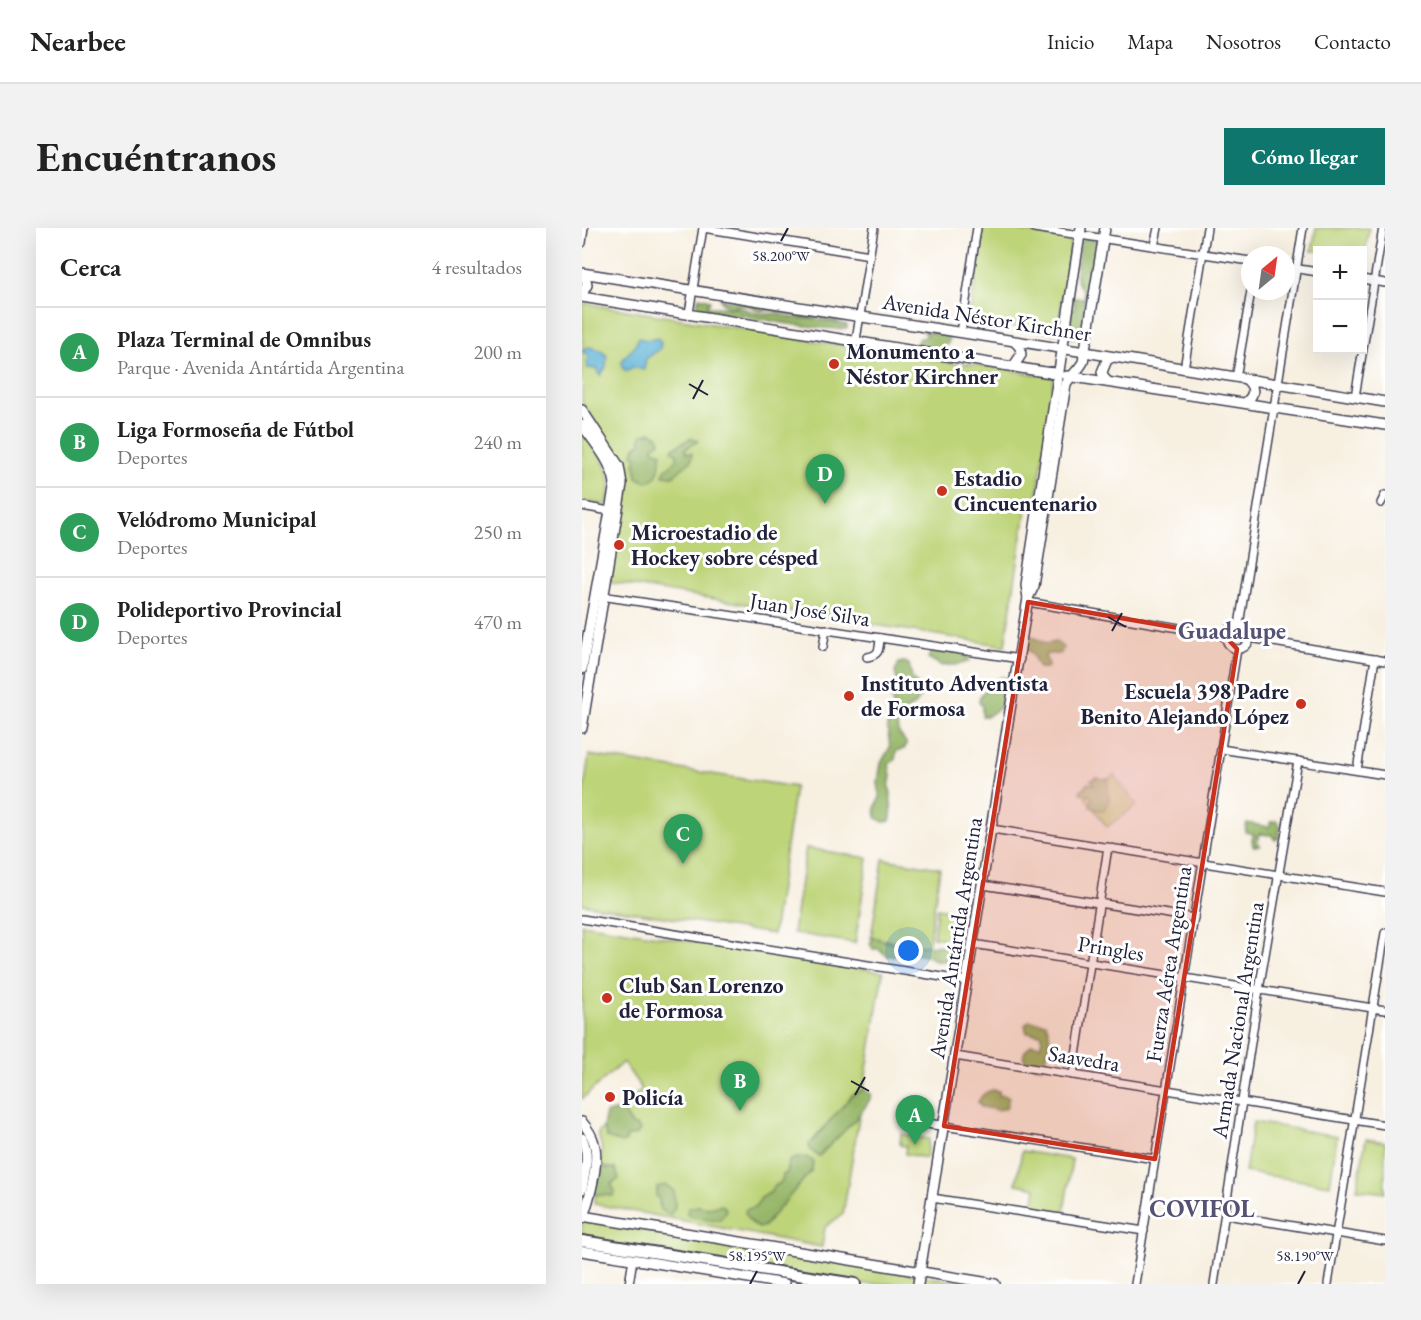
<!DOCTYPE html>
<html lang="es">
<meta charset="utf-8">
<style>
body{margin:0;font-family:"EB Garamond",serif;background:#f2f2f2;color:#222}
.controls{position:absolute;right:18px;top:18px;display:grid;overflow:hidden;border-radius:0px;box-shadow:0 6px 24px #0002}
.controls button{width:54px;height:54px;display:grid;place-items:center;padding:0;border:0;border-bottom:2px solid #e0e0e0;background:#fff;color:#222;font:30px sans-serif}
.compass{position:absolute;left:659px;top:18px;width:54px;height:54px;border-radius:50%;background:#fff;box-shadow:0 6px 24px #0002;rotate:29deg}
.you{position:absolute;left:327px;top:723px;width:21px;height:21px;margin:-15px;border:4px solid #fff;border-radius:50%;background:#1a73e8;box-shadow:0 0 0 9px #1a73e833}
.badge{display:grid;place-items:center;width:39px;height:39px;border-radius:50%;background:#0f766e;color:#fff;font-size:20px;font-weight:700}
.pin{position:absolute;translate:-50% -50px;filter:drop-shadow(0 2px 3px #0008)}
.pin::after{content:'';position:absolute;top:32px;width:21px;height:18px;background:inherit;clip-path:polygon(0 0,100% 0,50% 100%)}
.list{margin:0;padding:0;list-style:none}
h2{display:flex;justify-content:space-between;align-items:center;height:78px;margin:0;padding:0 24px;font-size:26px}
h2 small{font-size:20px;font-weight:400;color:#767676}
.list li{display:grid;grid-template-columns:39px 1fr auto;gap:18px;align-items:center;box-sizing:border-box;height:90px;padding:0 24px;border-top:2px solid #e0e0e0}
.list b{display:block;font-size:22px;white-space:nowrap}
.list p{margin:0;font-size:20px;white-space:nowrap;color:#767676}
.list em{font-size:20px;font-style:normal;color:#767676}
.map{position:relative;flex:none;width:803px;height:1056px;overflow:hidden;border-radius:0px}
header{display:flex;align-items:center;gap:36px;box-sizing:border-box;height:84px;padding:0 30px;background:#fff;border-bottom:2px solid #e0e0e0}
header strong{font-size:28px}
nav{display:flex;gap:33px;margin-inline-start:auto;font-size:21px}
.intro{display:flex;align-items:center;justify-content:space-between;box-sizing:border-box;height:144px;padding:0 36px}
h1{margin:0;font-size:42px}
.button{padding:15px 27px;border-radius:0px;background:#0f766e;color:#fff;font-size:21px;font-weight:700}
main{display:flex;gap:36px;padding:0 36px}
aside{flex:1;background:#fff;border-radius:0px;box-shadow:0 6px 24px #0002}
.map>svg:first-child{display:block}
.green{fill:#bdd478;stroke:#707b5a;stroke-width:1.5}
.forest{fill:#96b668;stroke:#5c6c52;stroke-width:1.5}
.water{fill:#57b0d4;stroke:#3c6988;stroke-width:1.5}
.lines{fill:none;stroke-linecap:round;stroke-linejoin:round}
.minor-casing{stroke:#424154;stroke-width:10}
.tertiary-casing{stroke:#424154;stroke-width:11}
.secondary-casing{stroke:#424154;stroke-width:12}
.primary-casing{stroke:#424154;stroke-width:14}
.minor{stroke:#fff;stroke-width:7}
.tertiary{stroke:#fff;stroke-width:8}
.secondary{stroke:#fff;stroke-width:9}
.primary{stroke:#fff;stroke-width:10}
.marked{fill:#c8321e;fill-opacity:0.2;stroke:#c8321e;stroke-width:4.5;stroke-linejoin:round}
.ticks{fill:none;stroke:#22223b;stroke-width:2}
.poi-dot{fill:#c8321e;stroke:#fff;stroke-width:2}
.labels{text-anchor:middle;stroke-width:6;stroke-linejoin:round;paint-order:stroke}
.street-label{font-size:22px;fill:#22223b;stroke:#fff}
.poi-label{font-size:22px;font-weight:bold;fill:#22223b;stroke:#fff;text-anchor:start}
.neighbourhood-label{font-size:24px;font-weight:bold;fill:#565274;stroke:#fff}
.ticks-label{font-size:15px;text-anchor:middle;fill:#22223b;stroke:#fff;stroke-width:6;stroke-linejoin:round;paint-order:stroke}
</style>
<header>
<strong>Nearbee</strong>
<nav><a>Inicio</a><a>Mapa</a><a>Nosotros</a><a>Contacto</a></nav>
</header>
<div class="intro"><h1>Encuéntranos</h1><a class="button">Cómo llegar</a></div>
<main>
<aside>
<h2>Cerca<small>4 resultados</small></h2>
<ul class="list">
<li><span class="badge" style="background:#2e9e5b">A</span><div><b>Plaza Terminal de Omnibus</b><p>Parque · Avenida Antártida Argentina</p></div><em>200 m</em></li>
<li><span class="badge" style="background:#2e9e5b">B</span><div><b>Liga Formoseña de Fútbol</b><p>Deportes</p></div><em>240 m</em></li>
<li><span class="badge" style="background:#2e9e5b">C</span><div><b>Velódromo Municipal</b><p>Deportes</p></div><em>250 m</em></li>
<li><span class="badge" style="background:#2e9e5b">D</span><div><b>Polideportivo Provincial</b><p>Deportes</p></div><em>470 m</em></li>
</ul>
</aside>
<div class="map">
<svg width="803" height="1056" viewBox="0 0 803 1056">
<rect width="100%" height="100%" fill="#fff"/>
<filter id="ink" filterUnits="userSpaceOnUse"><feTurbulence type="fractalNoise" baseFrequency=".0167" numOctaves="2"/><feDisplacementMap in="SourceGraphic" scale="12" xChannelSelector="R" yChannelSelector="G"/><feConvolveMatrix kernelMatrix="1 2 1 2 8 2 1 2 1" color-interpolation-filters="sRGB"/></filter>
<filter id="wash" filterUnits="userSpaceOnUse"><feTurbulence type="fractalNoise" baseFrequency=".008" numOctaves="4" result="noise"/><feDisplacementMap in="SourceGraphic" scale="24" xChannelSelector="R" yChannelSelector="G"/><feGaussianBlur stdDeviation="1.35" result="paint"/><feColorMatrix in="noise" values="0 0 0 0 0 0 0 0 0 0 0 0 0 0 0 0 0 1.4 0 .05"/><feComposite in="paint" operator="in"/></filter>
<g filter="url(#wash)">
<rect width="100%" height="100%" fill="#f7efe0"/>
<g class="green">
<path d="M402,0h17l70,11 -14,95 -88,-15z"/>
<path d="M734,0h53l-5,33 -2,-11 -50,1z"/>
<path d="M1,75l380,62 1,-2 90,14 -17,122 -9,-2 -23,149 -395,-64 18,-109 -46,-71z"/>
<path d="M0,204c11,15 26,31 28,50 1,7 -2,16 -3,23l-25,-4z"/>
<path d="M7,527l206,32 -22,147 -191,-30v-100z"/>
<path d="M532,547l23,30 -30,22 -22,-30z"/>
<path d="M224,620l62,10 -13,85 -62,-10z"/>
<path d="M301,631l57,9 -12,79 -57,-9z"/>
<path d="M355,680l17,3 -4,28 -17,-2z"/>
<path d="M0,696l301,48 -40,242 -18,13 -3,20 -228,-43 8,-55 -4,-16 44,-44 -19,-27 -41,37z"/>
<path d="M671,894l84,14 -7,49 -85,-13z"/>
<path d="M319,906l28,5 -3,19 -21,-4 1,-8 -6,-1z"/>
<path d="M784,911l19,3v51l-28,-4z"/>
<path d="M440,923l50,8 -8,53 -31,-5 3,-19 -20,-4z"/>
<path d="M0,992l391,64h-176l-215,-36z"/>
</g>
<g class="forest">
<path d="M504,10l13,4 -6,56h-9v6l2,3 -3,5 4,3 -2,21c-4,2 -13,3 -18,1l3,-23 5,-8 -2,-3v-5h11l-1,-8c-13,-10 -4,-35 -2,-49z"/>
<path d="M117,69l10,3 1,2 -3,4 2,1 32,1 19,6h16l17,4 21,1 33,6v3c-11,3 -70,-5 -83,-9l-3,2 -17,-6 -32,-1 -12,-5 -3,-6z"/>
<path d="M138,71l127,19 1,2 -12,1 -17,-4h-15l-33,-7 -11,1 -10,-5 -8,-1 -12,2 -7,-3z"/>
<path d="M340,103l28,4 -2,9 -10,7 -15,-2 -7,-5 3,-5 8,-3z"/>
<path d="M69,204l7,4 2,6 -7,5v3l9,3c-4,12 0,25 -16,29l-9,-5 -2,-13 2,-6 -4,-4 2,-7 6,-5v-7z"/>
<path d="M109,210l7,3 -13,8 2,4h5l-1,8 -18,15 -10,-1 2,-5 12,-10v-7l-5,-2 1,-3z"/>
<path d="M449,408l15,8 10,-2 8,6 -4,6h-13l-2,3 4,7 -2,4h-8l-7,-14 -8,-8 3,-7z"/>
<path d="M351,421h13l6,4 7,-2 8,3 2,7c-9,6 -17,2 -27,5l-14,-8z"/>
<path d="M322,434l5,2 3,14 11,14 -7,12 -12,7 -2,7 -5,5 1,9 9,12 -3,5 -8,2 -1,9 -6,4 2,12 -2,11 2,6c-2,9 3,20 -1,28l-7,1 -7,-5 -1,-9 5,-11 -2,-15 3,-19 9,-16 -3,-21 6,-22 -2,-9 7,-10 -3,-13 4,-9z"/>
<path d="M419,449l5,1 4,7 -8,8 -1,14 -13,9h-6v-10l-3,-4c0,-9 9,-15 17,-17l1,-5z"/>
<path d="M515,549l4,2h8l-2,11 2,10 -6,11 -13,-4 2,-9 -3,-3 -9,-2 1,-4 3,-1 4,-5 6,2 -3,-5z"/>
<path d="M695,593l3,4 -1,13 -4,2 -3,-5 -13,-1 -2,8 3,4h-7l-1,-7 2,-5 -9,-2 2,-9 22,4 2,-5z"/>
<path d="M383,670l2,11 -10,16 3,8 -1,8 -7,2 -2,-16 8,-13 -2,-5 -4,-3 3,-5z"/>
<path d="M292,709l10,4 36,5 31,-1 5,2v8l-5,6h-16l-7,-5 -29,-4 -6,4h-6l-8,-7h-6l-3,-6z"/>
<path d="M447,793l17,2c7,15 3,30 -4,44 -16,-2 -27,-10 -10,-23l9,1 1,-11 -15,-1 -2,-8z"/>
<path d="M282,861l8,6c-9,21 -37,44 -53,61l-9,-6 -1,-5 43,-50z"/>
<path d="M410,862l7,1v5l4,-1 6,2 -3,11 -8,2 -17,-3 -3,-5c3,-7 7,-10 14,-12z"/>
<path d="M36,882l6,2 8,13 6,2 2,3 -3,4 -11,3v4l-4,2 -15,-5 -4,-11 3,-14z"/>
<path d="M225,929l6,4 -1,9 -48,56 -5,2c-7,-4 -14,-10 -14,-18l10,-3 6,-9 10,-6 2,-5 9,-5 1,-7 4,-2 2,-11 4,-3z"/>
<path d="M18,936l7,4h8l4,11 -8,5 4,7 -2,5 -22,-2z"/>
<path d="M84,957l8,6 1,16 -5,8 -10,-5 -1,-11 -3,-3 1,-9z"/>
<path d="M139,977l4,2 1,5 -7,8 -26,-3 -6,-3 1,-6 10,-2 10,2z"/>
</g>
<g class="water">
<path d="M56,110l10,2 10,-2 3,5 -1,6 -14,10 -2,11 -12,-3 -4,4 -5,-2 -2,-6c4,-12 13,-9 17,-25z"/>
<path d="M6,119l13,3 6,6 -1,11 -6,9 -3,-7 -10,-1 1,-13 -6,-4z"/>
</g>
</g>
<g filter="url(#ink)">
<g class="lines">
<defs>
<g id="minor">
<path d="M121,0l167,27"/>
<path d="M452,0l216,33"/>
<path d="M0,15l2,-15"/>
<path d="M572,18l4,-18"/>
<path d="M704,39l32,5"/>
<path d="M780,51l23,4"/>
<path d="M107,85l14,-85"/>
<path d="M379,105l16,-105"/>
<path d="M274,112l18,-112"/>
<path d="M602,141l23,-141"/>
<path d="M654,150l15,-87"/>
<path d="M773,169l28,-169"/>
<path d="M799,275l4,-8"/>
<path d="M0,278l33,6"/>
<path d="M19,368l419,63"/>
<path d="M446,374l197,34"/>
<circle cx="656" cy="409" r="12"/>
<path d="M657,397l64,-397"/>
<path d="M668,410l135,23"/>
<path d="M241,419l3,-18"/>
<path d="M285,429c13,-2 12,-8 13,-19"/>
<path d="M639,521l164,26"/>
<path d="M775,542l18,-111"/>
<path d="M410,601l393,63"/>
<path d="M401,657l211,33"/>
<path d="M0,691l385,62"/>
<path d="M391,716l412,66"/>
<path d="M373,828l430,69"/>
<path d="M491,847l35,-228"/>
<path d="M362,898l211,33"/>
<path d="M350,970l212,33"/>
<path d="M644,987l159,26"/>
<path d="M47,1056l4,-25"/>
<path d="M553,1056l102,-635"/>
<path d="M632,1056l45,-294 39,-229"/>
<path d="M746,1056l57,-351"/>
</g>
<path id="tertiary" d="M348,896l14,2"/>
<g id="secondary">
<path d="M0,45l503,79 300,50"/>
<path d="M0,47l4,4 1,6 -5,9"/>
<path d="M0,69l469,76"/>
<path d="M431,139l8,-12 -1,-8 -5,-5"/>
<path d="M485,148l318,49"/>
<path d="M526,154l-4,-4 -2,-6 5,-12 6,-3"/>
<path d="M663,175c10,-8 10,-15 2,-23"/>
<path d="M0,182l37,56 3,18 -40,244"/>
<path d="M0,197c13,18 29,36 33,58l-33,186"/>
<path d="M446,370l-2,-13 55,-357"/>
<path d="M0,894c5,6 10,13 12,21 6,19 -5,58 -12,76"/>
<path d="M0,910c8,17 3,33 0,51"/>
<path d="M0,988l413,68"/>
<path d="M0,1023l203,33"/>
<path d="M336,1056l110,-686 6,-12 32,-202c5,-9 12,-13 17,-22l22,-134"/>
</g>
<g id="primary">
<path d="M469,145l8,1"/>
<path d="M0,1013l273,43"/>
</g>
</defs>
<use href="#minor" class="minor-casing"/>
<use href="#tertiary" class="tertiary-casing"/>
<use href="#secondary" class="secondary-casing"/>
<use href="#primary" class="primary-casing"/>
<use href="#minor" class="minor"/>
<use href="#tertiary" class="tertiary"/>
<use href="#secondary" class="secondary"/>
<use href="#primary" class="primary"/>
</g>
</g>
<path class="marked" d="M446,374l197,34 12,13 -82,510 -211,-33z"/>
<path class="ticks" d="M199,13l7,-13M107,156l19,11M111,171l10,-19M526,389l18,10M530,403l10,-18M269,853l18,10M273,867l10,-18M168,1056l7,-13M716,1056l7,-13"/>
<g class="poi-dot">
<circle cx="252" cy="136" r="6"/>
<circle cx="360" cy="263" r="6"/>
<circle cx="37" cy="317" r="6"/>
<circle cx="267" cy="468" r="6"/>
<circle cx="719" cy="476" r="6"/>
<circle cx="25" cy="770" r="6"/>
<circle cx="28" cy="869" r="6"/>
</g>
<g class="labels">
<g class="street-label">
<text transform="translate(405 89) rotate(9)" y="8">Avenida Néstor Kirchner</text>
<text transform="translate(228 381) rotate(9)" y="8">Juan José Silva</text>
<text transform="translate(373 710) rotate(-81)" y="8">Avenida Antártida Argentina</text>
<text transform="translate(529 720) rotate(9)" y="8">Pringles</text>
<text transform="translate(586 736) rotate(-81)" y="8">Fuerza Aérea Argentina</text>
<text transform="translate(655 792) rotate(-81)" y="8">Armada Nacional Argentina</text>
<text transform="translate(502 830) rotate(9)" y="8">Saavedra</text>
</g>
<g class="poi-label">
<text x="264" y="131">Monumento a<tspan x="264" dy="25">Néstor Kirchner</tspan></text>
<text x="372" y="258">Estadio<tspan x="372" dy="25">Cincuentenario</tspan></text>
<text x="49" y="312">Microestadio de<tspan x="49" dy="25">Hockey sobre césped</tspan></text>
<text x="279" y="463">Instituto Adventista<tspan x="279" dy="25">de Formosa</tspan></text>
<text x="707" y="471" text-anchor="end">Escuela 398 Padre<tspan x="707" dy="25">Benito Alejando López</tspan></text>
<text x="37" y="765">Club San Lorenzo<tspan x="37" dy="25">de Formosa</tspan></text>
<text x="40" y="877">Policía</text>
</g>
<g class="neighbourhood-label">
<text x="650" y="411">Guadalupe</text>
<text x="620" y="989">COVIFOL</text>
</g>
</g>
<g class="ticks-label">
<text x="199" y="33">58.200°W</text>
<text x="175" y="1033">58.195°W</text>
<text x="723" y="1033">58.190°W</text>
</g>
</svg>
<div class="controls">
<button>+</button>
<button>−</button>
</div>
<svg class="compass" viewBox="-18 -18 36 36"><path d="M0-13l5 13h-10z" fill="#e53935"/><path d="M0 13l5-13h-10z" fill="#767676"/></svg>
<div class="you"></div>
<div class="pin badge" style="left:333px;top:917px;background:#2e9e5b">A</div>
<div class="pin badge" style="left:158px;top:883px;background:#2e9e5b">B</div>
<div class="pin badge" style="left:101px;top:636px;background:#2e9e5b">C</div>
<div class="pin badge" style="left:243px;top:276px;background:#2e9e5b">D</div>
</div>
</main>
